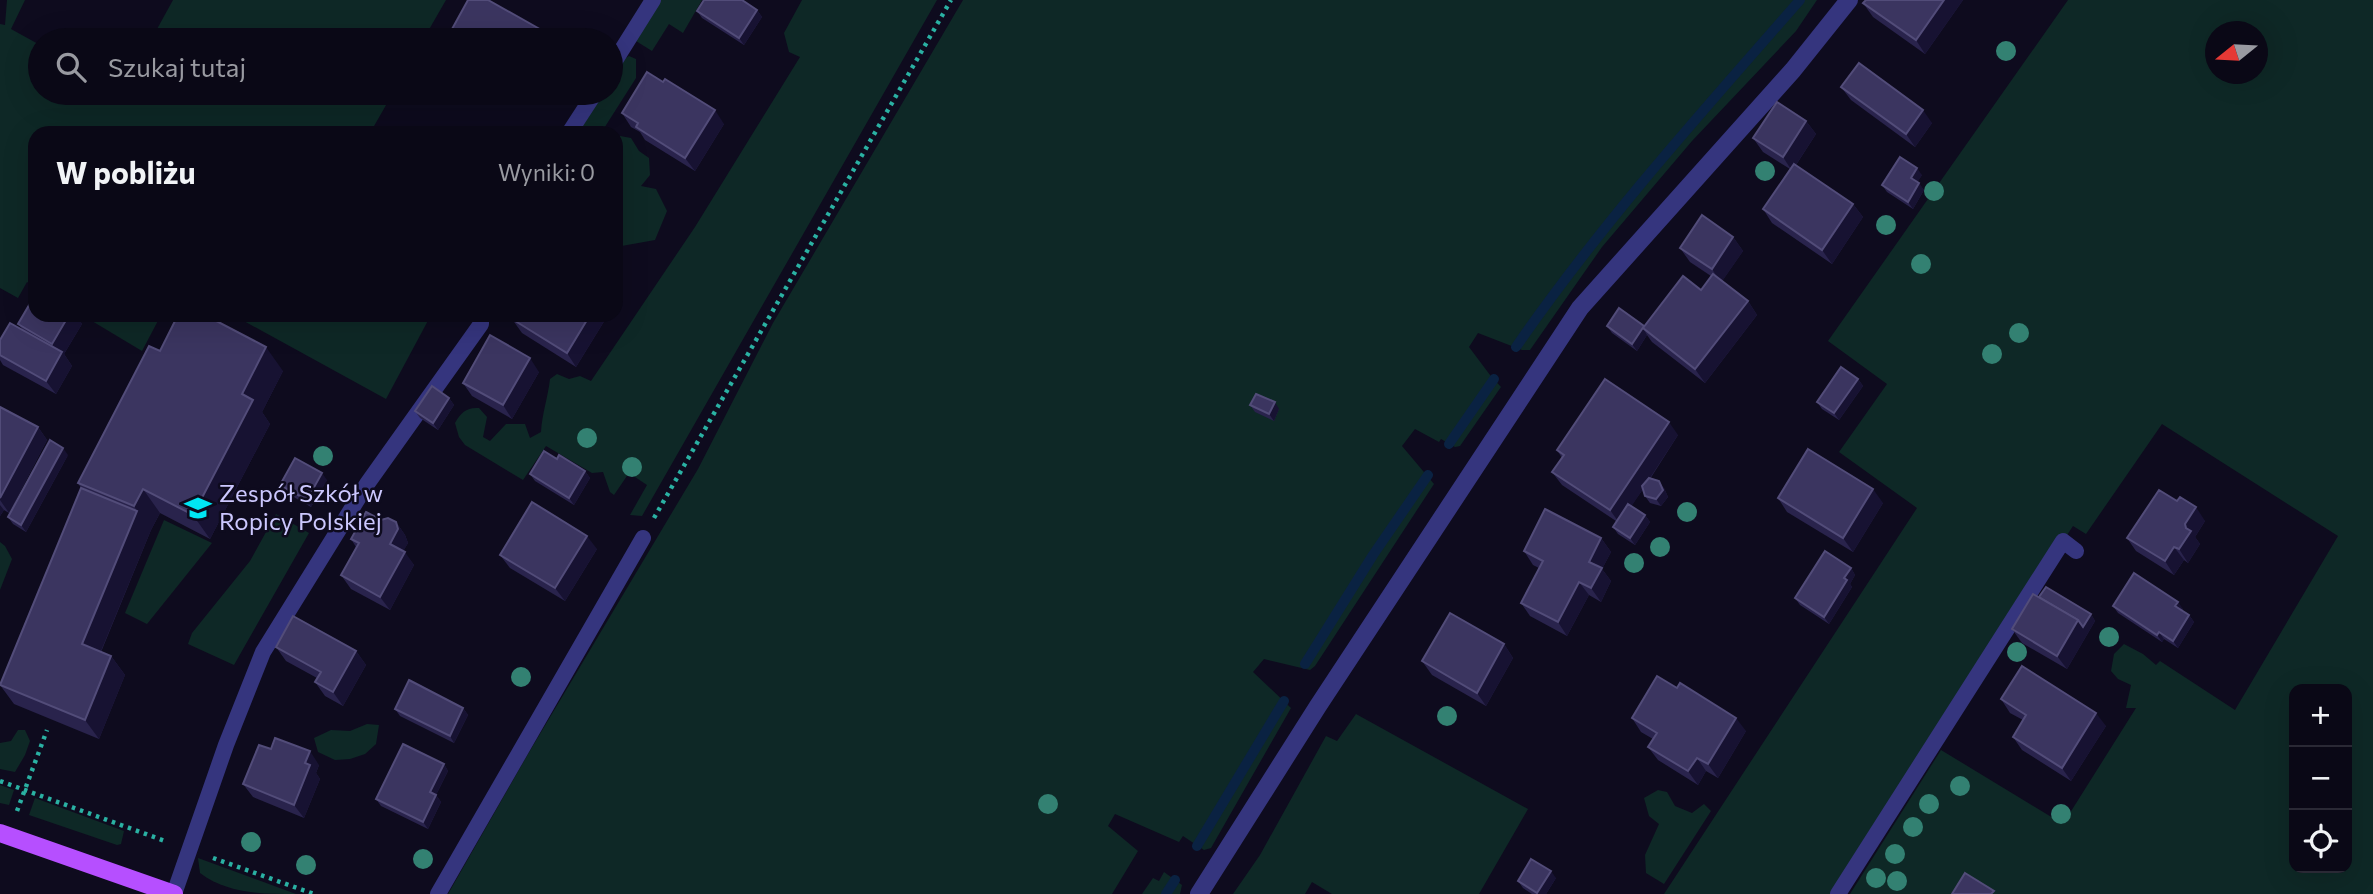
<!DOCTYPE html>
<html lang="pl">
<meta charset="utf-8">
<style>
body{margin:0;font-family:Commissioner,sans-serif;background:#181623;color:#f1f3f6}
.controls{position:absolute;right:21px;bottom:21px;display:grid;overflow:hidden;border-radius:14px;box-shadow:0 7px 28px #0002}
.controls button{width:63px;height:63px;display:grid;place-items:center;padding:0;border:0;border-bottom:2px solid #2a2935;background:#0a0816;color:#f1f3f6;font:35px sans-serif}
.compass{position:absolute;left:2205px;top:21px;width:63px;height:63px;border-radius:50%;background:#0a0816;box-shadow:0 7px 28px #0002;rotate:252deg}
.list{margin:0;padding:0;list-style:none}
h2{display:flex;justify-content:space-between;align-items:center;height:91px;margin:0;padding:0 28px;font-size:30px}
h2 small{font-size:23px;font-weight:400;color:#999aa1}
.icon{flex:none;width:38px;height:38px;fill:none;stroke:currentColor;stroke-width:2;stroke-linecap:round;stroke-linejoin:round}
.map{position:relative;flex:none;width:2373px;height:894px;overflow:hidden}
.search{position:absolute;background:#0a0816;box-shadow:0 7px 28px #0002;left:28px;top:28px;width:595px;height:77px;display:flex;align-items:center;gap:18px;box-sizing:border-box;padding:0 24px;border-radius:38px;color:#999aa1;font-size:26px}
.panel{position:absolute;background:#0a0816;box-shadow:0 7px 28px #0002;left:28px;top:126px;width:595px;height:196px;border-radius:21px}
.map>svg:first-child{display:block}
.green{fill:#0e2826;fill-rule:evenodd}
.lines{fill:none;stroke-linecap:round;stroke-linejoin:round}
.stream{stroke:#0a2242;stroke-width:10}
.path{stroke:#2ab1a3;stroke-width:4.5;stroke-dasharray:3.5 5;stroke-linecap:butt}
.lane{stroke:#35357e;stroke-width:16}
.street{stroke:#35357e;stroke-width:18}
.primary{stroke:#b64fff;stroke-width:18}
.tree{fill:#338172}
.wall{fill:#29234c}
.shaded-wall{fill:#171232}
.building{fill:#3b3560;stroke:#524c79;stroke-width:2}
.labels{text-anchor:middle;stroke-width:5;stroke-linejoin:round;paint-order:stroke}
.poi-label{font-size:24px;fill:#ccc8ff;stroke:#0e0b1e;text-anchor:start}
</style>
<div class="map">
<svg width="2373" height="894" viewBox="0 0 2373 894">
<rect width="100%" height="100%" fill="#0e0b1e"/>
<g class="green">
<path d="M7,0h18l-14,29 29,16v48h353l-23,40h-335v154l-8,-5 -9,16 -18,-10v-264l5,1z"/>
<path d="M173,0h273l-23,40h-272z"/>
<path d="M661,0h41l-19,33 -14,-9 -17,27 -16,-10z"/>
<path d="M802,0h135l-295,516 -12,-1 17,-30 -18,-12 -15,22 -4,-3 -7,-20 -11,1 -46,-27 -23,34 -58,-35 -6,-8 -4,-14c6,-11 12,-16 24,-15l8,9 -4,20 7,4 16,-17h19l5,14 11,-6c1,-18 7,-35 9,-53l7,-5 12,5 11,-3 11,5 104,-154 105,-170 -11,-5 -5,-19z"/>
<path d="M963,0h854l-21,31 -104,110 -90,106 -72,103h-8l-44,-17 -9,14 21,28 11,12 -41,59 -5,1 -14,-8 -2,3 -24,-13 -13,17 32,38 -119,182 -5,4 -46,-11 -11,13 38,36 -80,140 -7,2 -21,-14 -4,6 -64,-28 -7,12 30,25 -26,43h-664l80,-140 170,-285 75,-146z"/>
<path d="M2068,0h305v894h-523l91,-144 122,74 73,-116h-10l5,-23 -13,-6 -7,-8 3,-17 10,-10 19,10 13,11 4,-4 75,49 103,-174 -176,-112 -76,110 -13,-8 -243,368h-166l253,-386 -78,-56 48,-68 -59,-43zM2216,32h42v42h-42zM2294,689h53v179h-53z"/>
<path d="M629,56l7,3v19l-35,55h-26l24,-40h12c0,-19 2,-27 18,-37z"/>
<path d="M620,136l11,2 8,13 10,7 1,17 -9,11 15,3 11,22 -12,29 -39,7v-105z"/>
<path d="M82,315h79l-19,36z"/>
<path d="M233,315h198l-45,84z"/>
<path d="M276,514l33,19 -75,132 -46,-21 4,-11 58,-72z"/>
<path d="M164,520l48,23 -65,81 -22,-11z"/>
<path d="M0,542l5,4 7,13 -12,31z"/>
<path d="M1356,714l172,95 -49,85h-147l-20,-12 -7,12h-72l27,-39 66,-119 11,5z"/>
<path d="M367,724l12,1 -3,19 -11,10 -15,5 -15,1 -17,-8 -4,-14 17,-8 19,1z"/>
<path d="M18,730h7l5,11 -5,14 -10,17 -15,-3v-26l11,-2z"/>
<path d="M0,785l14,5 -5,15 -9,-2z"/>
<path d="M1658,790l9,2 8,14 17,7 12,-9 7,7 -47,73 -18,-11 -1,-18 14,-31 -10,-8 -5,-18z"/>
<path d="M35,798l89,33 -3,13 -4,1 -88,-30z"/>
<path d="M198,858l98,36c-34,0 -68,0 -96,-21z"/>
<path d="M1164,872l18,13 -2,9h-38l11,-16 6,3z"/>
</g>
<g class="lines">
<g class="stream">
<path d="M1516,347c85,-123 185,-234 284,-347"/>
<path d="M1449,444l45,-65"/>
<path d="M1305,664l68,-109 55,-80"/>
<path d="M1197,846l87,-145"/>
<path d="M1166,894l9,-14"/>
</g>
<g class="path">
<path d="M654,518l297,-518"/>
<path d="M0,781l165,60"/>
<path d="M17,811l30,-81"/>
<path d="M213,858l101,36"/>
</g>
<g class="lane">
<path d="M611,67l42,-67"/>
<path d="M569,133l26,-40"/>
<path d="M174,894l52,-149 37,-93 104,-168 114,-160v-9"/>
<path d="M438,894l205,-356"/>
<path d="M1838,894l225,-353 13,10"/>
</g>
<path class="street" d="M1199,894l119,-188 262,-398 213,-238 56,-70"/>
<path class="primary" d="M0,833l174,61"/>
</g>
<g class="tree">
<circle cx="2006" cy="51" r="10"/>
<circle cx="1765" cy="171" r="10"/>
<circle cx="1934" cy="191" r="10"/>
<circle cx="1886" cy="225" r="10"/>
<circle cx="1921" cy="264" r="10"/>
<circle cx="2019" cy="333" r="10"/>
<circle cx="1992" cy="354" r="10"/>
<circle cx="587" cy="438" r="10"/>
<circle cx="323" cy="456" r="10"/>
<circle cx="632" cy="467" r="10"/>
<circle cx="1687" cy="512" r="10"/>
<circle cx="1660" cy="547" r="10"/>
<circle cx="1634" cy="563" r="10"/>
<circle cx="2109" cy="637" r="10"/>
<circle cx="2017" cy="652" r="10"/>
<circle cx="521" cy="677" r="10"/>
<circle cx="1447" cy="716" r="10"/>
<circle cx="1960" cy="786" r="10"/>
<circle cx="1048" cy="804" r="10"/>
<circle cx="1929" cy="804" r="10"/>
<circle cx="2061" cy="814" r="10"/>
<circle cx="1913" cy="827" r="10"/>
<circle cx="251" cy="842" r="10"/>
<circle cx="1895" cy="854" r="10"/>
<circle cx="423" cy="859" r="10"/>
<circle cx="306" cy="865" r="10"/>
<circle cx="1876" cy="878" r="10"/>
<circle cx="1897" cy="881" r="10"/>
</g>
<g class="wall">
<path d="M1866,0h97l-38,54 -52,-37 -10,-14z"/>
<path d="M757,10l5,7 -18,28 -42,-27 -5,-7z"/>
<path d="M1841,87l91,36 -17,24 -64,-47z"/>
<path d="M483,93h52l-7,12 -20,-11 -6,10z"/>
<path d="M622,113l102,11 -29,47 -50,-31 -5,-8 -9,-5z"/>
<path d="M1806,121l10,13 -20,31 57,39 10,13 -31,47 -60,-41 -9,-14 27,-40 -27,-17 -10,-14z"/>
<path d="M1922,175l-5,7 7,8 -11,19 -26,-17 -5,-7z"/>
<path d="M1733,237l10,14 -21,30 26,20 9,14 -52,68 -53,-41 -5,-7 -10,16 -25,-18 -5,-7h37l57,-36 10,-14 -21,-14 -10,-14z"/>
<path d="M69,315h7l6,9 -18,30 8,12 -16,28 -53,-29 -3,-5v-20l22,-11 -4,-5z"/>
<path d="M514,315h94l-32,52 -54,-34 -10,-14z"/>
<path d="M160,351l123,20 -21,41 8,12 -60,115 -50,-26 -9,17 -50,122 10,4 14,19 -26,64 -85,-35 -14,-19 81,-197 -3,-5z"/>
<path d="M539,372l-27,47 -40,-23 -9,-13z"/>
<path d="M1858,379l5,7 -24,34 -17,-11 -5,-7z"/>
<path d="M449,398l5,7 -16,25 -18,-12 -5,-7z"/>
<path d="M1250,405l29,4 -5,12 -19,-9z"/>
<path d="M0,407l38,20 9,13 -38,73 -5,-3 -4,6z"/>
<path d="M1678,435l-28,44 14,9 4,9 -7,9 -11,-3 -5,-7 -2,-7 -12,17 14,9 5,7 -15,23 -17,-11 -5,-7 3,-6 -54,-36 -10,-13 10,-14 -5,-8z"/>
<path d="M68,455l-42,77 -13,-8 -5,-7z"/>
<path d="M557,459l28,12 5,7 -16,27 -39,-24 -5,-7z"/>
<path d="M327,480l-16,27 -26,-15 -5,-7z"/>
<path d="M1778,498l105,5 -30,49 -66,-40z"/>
<path d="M2177,501l28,20 -10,16 5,7 -12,19 -4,-3 -10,15 -38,-24 -9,-13z"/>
<path d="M381,520l15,2 9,13 3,8 -5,8 11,14 -24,45 -39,-21 -10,-14 15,-28 -5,-8z"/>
<path d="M1601,538l10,14 -9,17 9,12 -10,21 -12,-7 -22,41 -37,-20 -9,-13 18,-35 -6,-3 -9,-14z"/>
<path d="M597,549l-32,52 -55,-33 -10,-13z"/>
<path d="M1851,568l4,7 -5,9 2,3 -23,37 -29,-19 -5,-7z"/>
<path d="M2039,597l52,17 4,7 -28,48 -45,-26 -10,-14z"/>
<path d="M2113,606l70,3 -1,2 7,4 5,7 -16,26 -14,-9 -2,3 -44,-29z"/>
<path d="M1504,644l9,14 -27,48 -54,-31 -10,-14z"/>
<path d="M276,647l80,4 10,14 -23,41 -18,-10 -10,-14 2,-4 -31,-17z"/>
<path d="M2001,699l105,27 -35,55 -49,-31 -9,-13 10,-17 -13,-7z"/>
<path d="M463,708l5,7 -14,28 -54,-27 -5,-7z"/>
<path d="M1632,718l114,13 -28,47 -12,-7 -8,14 -40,-25 -10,-13 5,-8 -12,-7z"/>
<path d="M444,764l4,7 -12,24 5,7 -13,27 -47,-23 -5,-7z"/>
<path d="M319,765l-3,8 4,6 -16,39 -51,-21 -10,-13z"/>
<path d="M1556,878l-10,16h-14l-9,-6 -5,-7z"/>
</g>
<g class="shaded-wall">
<path d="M1944,0h19l-38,54 -9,-14z"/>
<path d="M757,10l5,7 -18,28 -5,-7z"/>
<path d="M545,32l6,8h-11z"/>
<path d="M494,93h13l1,1 -6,10z"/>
<path d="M519,93h16l-7,12z"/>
<path d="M715,110l9,14 -29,47 -10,-13z"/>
<path d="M1923,110l9,13 -17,24 -9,-13z"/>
<path d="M1806,121l10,13 -24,37 -9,-14z"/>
<path d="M1917,168l5,7 -6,10 -5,-7z"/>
<path d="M1919,183l5,7 -11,19 -5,-7z"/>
<path d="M1853,204l10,13 -31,47 -10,-14z"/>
<path d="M1733,237l10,14 -22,32 -9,-14z"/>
<path d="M616,282l6,9 -6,11z"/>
<path d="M1748,301l9,14 -52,68 -10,-14z"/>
<path d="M69,315h7l6,9 -18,30 8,12 -16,28 -10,-13 14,-26 -8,-11z"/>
<path d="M590,315h18l-32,52 -9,-14z"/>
<path d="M1644,326l-1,2 4,7 -10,16 -5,-7z"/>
<path d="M266,347l17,24 -21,41 8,12 -60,115 -17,-24 49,-121z"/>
<path d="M530,358l9,14 -27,47 -9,-14z"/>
<path d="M1858,379l5,7 -24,34 -5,-7z"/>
<path d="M449,398l5,7 -16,25 -5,-7z"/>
<path d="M1275,402l4,7 -5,12 -5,-7z"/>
<path d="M1669,422l9,13 -58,89 -10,-14z"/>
<path d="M38,427l9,13 -38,73 -9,-13v-2z"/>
<path d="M63,448l5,7 -42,77 -5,-7z"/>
<path d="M585,471l5,7 -16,27 -5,-7z"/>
<path d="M322,473l5,7 -16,27 -4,-7z"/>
<path d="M1659,481l5,7 4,9 -7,9 -5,-7z"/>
<path d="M143,489l17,24 -9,17 -55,133 -14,-19 55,-133 -3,-5z"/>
<path d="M1873,489l10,14 -30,49 -10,-14z"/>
<path d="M0,505l4,5 -4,6z"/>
<path d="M2196,507l9,14 -10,16 5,7 -12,19 -9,-14 7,-21 -1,-4z"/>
<path d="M1645,515l5,7 -15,23 -5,-7z"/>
<path d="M396,522l9,13 3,8 -8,14 -10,-13z"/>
<path d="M587,536l10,13 -32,52 -10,-13z"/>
<path d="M1601,538l10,14 -9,17 9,12 -10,21 -10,-14 -2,-26z"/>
<path d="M2174,547l10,13 -10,15 -9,-14z"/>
<path d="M405,552l9,13 -24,45 -10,-13z"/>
<path d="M1851,568l4,7 -5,9 2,3 -23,37 -5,-7z"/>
<path d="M1579,582l10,13 -22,41 -9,-14z"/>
<path d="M2178,602l5,7 -3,4 -5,-7z"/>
<path d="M2091,614l4,7 -28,48 -10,-13 21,-36z"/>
<path d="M2189,615l5,7 -16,26 -5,-7z"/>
<path d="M2159,632l5,7 -2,3 -5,-7z"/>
<path d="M1504,644l9,14 -27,48 -9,-13z"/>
<path d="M356,651l10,14 -23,41 -10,-14z"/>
<path d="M111,656l14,19 -26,64 -14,-19z"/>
<path d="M463,708l5,7 -14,28 -4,-7z"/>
<path d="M2096,713l10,13 -35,55 -9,-13z"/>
<path d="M1736,718l10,13 -28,47 -10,-14z"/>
<path d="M310,751l9,14 -3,8 4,6 -16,39 -10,-13 11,-42z"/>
<path d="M1697,758l9,13 -8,14 -10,-14z"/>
<path d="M444,764l4,7 -12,24 5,7 -13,27 -5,-7 7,-30z"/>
<path d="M1551,871l5,7 -10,16h-8l-1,-1z"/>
</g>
<g class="building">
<path d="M468,0h20l57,32 -5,8h-94z"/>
<path d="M704,0h38l15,10 -18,28 -42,-27z"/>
<path d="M1866,0h78l-28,40 -53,-37z"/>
<path d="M1859,63l64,47 -17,24 -65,-47z"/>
<path d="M647,72l16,10 2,-3 50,31 -30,48 -49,-31 2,-4 -16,-10z"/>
<path d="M1777,102l29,19 -23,36 -30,-19z"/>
<path d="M1900,157l17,11 -6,10 8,5 -11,19 -26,-17z"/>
<path d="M1794,164l59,40 -31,46 -59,-41z"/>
<path d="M1702,215l31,22 -21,32 -32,-21z"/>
<path d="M1713,274l35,27 -53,68 -52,-41 40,-52 18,14z"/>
<path d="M35,295v20h34l-17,29 -34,-20z"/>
<path d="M1619,308l25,18 -12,18 -25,-18z"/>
<path d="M178,315h27l61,32 -24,47 11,6 -60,115 -50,-26 -9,17 -56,-23 71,-137 11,5z"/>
<path d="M514,315h76l-23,38 -55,-34z"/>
<path d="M10,323l52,29 -16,29 -46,-26v-15z"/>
<path d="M490,335l40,23 -27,47 -40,-22z"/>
<path d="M1841,367l17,12 -24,34 -17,-11z"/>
<path d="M1605,379l64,43 -59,88 -58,-38 12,-17 -7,-5z"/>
<path d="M432,386l17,12 -16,25 -18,-12z"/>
<path d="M1256,394l19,8 -6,12 -19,-9z"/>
<path d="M0,407l38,20 -38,71z"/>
<path d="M50,440l13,8 -42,77 -13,-8z"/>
<path d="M1808,449l65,40 -30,49 -65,-40z"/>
<path d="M544,451l13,8 2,-4 26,16 -16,27 -39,-24z"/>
<path d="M295,458l27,15 -15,27 -27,-15z"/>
<path d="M1649,478l10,3 4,9 -7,9 -11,-3 -3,-10z"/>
<path d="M81,488l56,23 -55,133 29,12 -26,64 -85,-35z"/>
<path d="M2159,490l18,11 3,-4 16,10 -11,17 1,4 5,3 -12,18 -5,-2 -9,14 -38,-23z"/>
<path d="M532,502l55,34 -32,52 -55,-33z"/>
<path d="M1628,504l17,11 -15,23 -17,-11z"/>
<path d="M1545,509l56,29 -12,24 13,6 -11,20 -12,-6 -21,40 -37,-19 22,-42 -19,-10z"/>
<path d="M366,512l15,8 7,-2 8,4 2,7 -8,15 15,8 -25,45 -39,-22 18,-32 -8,-4z"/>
<path d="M1825,551l26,17 -7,10 3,2 -23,37 -29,-19z"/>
<path d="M2134,573l44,29 -3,4 14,9 -16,26 -14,-9 -2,3 -44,-29z"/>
<path d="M2046,587l45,27 -8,13 -5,-7 -39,-23z"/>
<path d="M2033,594l45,26 -21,36 -45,-27z"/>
<path d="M1450,613l54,31 -27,49 -55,-32z"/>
<path d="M293,616l63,35 -23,41 -18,-10 6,-10 -45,-25z"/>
<path d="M2022,666l74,47 -34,55 -49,-31 13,-22 -25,-16z"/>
<path d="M1657,676l20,12 3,-5 56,35 -28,46 -11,-6 -9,13 -40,-24 9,-14 -25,-15z"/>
<path d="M409,680l54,28 -13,28 -55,-27z"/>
<path d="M275,738l35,13 -5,12 5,2 -16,40 -51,-21 16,-39 12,4z"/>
<path d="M403,744l41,20 -14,28 6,3 -13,27 -47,-23z"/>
<path d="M1531,859l20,12 -14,22 -19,-12z"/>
<path d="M1965,873l29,18 -3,3h-39z"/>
</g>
<defs>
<symbol id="school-bare" viewBox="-9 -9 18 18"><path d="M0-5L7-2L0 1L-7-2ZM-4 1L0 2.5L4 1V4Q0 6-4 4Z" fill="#00e5f3" stroke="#0e0b1e" stroke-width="2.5" paint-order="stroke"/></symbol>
</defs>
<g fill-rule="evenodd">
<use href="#school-bare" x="179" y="489" width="38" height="38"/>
</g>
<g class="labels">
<g class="poi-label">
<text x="219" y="502">Zespół Szkół w<tspan x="219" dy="28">Ropicy Polskiej</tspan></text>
</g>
</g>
</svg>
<div class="controls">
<button>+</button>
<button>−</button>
<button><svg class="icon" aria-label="locate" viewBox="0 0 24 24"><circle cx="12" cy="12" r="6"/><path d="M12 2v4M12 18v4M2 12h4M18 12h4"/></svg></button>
</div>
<svg class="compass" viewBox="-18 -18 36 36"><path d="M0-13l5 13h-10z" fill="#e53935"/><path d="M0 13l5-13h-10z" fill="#999aa1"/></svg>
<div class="search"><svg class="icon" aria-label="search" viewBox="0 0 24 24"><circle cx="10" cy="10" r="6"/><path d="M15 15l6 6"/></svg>Szukaj tutaj</div>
<section class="panel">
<h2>W pobliżu<small>Wyniki: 0</small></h2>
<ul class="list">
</ul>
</section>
</div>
